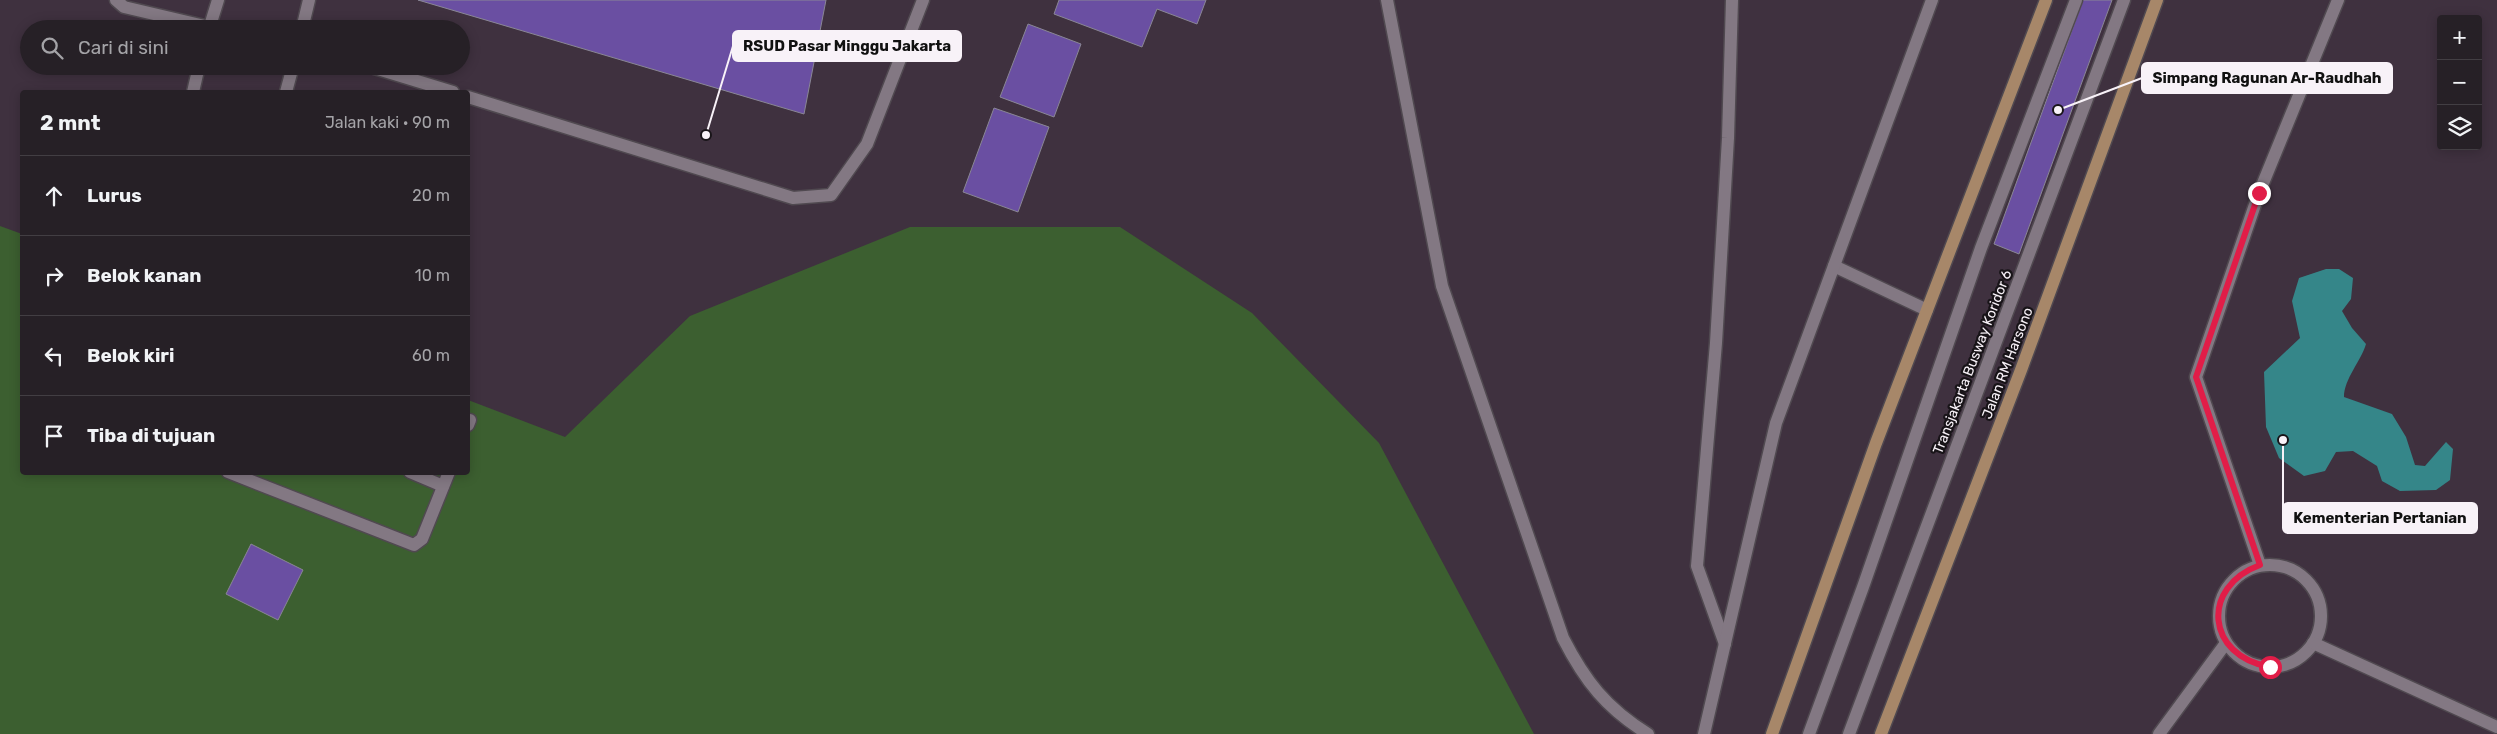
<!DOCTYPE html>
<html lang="id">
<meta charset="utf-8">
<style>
body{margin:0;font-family:Rubik,sans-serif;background:#322d32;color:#f1f3f6}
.controls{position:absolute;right:15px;top:15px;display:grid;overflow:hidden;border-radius:5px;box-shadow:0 2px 12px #0003}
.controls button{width:45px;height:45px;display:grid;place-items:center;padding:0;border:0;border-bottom:1px solid #423e43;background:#262026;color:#f1f3f6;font:25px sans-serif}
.stop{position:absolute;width:15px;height:15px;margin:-11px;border:4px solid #e11d48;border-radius:50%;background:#fff}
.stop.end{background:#e11d48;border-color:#fff;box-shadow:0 1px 5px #0008}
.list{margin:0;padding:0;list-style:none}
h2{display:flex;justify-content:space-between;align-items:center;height:65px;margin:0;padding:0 20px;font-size:21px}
h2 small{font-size:16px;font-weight:400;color:#a4a3a7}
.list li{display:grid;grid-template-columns:32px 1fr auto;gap:15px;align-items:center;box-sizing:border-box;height:80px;padding:0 20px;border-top:1px solid #423e43}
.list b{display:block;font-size:19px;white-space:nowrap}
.list em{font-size:16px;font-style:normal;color:#a4a3a7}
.icon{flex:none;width:28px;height:28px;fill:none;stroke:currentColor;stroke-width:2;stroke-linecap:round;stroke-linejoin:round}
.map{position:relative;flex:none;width:2497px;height:734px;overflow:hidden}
.search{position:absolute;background:#262026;box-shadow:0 2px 12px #0003;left:20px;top:20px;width:450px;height:55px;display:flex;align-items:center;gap:12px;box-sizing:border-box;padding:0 18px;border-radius:28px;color:#a4a3a7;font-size:19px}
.panel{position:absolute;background:#262026;box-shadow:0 2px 12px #0003;left:20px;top:90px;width:450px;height:385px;border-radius:5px}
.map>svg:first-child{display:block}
.built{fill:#3f313f;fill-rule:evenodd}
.green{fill:#3c5f30}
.water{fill:#358689}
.building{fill:#6a4fa2;stroke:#8a8795}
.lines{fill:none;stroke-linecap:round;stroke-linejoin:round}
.service-casing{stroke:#504950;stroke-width:15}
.secondary-casing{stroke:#504950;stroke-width:15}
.service{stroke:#837883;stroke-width:12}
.secondary{stroke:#a78769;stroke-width:12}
.route{stroke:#e11d48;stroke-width:6}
.labels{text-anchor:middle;stroke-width:4.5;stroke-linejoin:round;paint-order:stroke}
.street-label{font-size:14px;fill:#f8f2f8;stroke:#181418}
.leader{fill:none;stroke:#f8f2f8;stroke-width:2}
.callout-dot{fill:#f8f2f8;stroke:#181418;stroke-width:2}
.callout{fill:#f8f2f8;stroke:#f8f2f8;stroke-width:2}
.callout-label{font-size:15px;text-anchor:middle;font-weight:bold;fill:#111}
</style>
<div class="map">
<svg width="2497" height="734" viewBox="0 0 2497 734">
<rect width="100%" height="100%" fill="#332a33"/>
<path class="built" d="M0,0h2497v734h-2497zM2441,19h37v127h-37zM29,29h432v37h-432zM22,92h446v380h-446z"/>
<path class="green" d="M0,226l22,8v238h446v-72l97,37 125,-121 220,-89h210l132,86 127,130 155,291h-1534z"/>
<path class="water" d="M2326,269h13l14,9 -2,21 -9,12 10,17 14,16c-5,17 -22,35 -22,53l48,17 14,23 9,28 10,1 21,-24 7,7 -3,31 -14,10 -36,1 -18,-10 -5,-15 -24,-15 -17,1 -11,19 -21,5 -25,-18 -13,-31 -2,-55 36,-34 -8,-37 7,-23z"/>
<g class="building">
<path d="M418,0h408l-22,114z"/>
<path d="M1059,0h147l-9,24 -40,-15 -15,38 -88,-33z"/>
<path d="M2083,0h29l-93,254 -25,-10z"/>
<path d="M1028,24l53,20 -27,73 -54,-20z"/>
<path d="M994,108l55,19 -31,85 -55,-20z"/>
<path d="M251,544l52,26 -25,50 -52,-26z"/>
</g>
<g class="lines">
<defs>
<g id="service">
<path d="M116,0l8,7 85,20"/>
<path d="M1387,0l55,286 121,352c22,43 43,70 85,96"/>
<path d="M209,29l9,-29"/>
<path d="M308,29l-5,-4 6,-25"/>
<path d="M368,66l85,26"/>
<path d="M193,92l6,-26"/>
<path d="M286,92l7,-26"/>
<path d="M468,97l325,101 38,-3 36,-51 56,-144"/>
<path d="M1834,266l93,44"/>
<path d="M468,425l2,-5"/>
<path d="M228,472l186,73 8,-6 27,-67"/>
<path d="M410,472l33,14"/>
<path d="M2260,565l-64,-188 63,-184 79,-193"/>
<circle cx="2270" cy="616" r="51"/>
<path d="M2313,643l184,84"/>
<path d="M1725,644l-28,-78 19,-223 12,-205 4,-138"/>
<path d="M1704,734l72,-311 156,-423"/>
<path d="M1809,734l54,-147 118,-339 95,-248"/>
<path d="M1849,734l275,-734"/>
<path d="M2159,734l67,-91"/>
</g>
<g id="secondary">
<path d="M1772,734l104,-291 170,-443"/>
<path d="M1881,734l140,-364 136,-370"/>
</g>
</defs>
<use href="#service" class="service-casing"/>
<use href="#secondary" class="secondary-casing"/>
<use href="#service" class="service"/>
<use href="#secondary" class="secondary"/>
</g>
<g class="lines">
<path class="route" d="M2259,193l-63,184 64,188c-60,22 -54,91 10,102"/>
</g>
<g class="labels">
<g class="street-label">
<text transform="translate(1972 362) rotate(-69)" y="5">Transjakarta Busway Koridor 6</text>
<text transform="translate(2007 363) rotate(-69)" y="5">Jalan RM Harsono</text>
</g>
</g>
<path class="leader" d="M706 135L733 46M2058 110L2142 78M2283 440L2283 518"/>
<g class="callout-dot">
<circle cx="706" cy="135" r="5"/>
<circle cx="2058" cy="110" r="5"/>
<circle cx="2283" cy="440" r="5"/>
</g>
<g class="callout">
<rect x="733" y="31" width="228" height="30" rx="5"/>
<rect x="2142" y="63" width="250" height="30" rx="5"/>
<rect x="2283" y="503" width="194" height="30" rx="5"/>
</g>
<g class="callout-label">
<text x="847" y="51">RSUD Pasar Minggu Jakarta</text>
<text x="2267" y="83">Simpang Ragunan Ar-Raudhah</text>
<text x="2380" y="523">Kementerian Pertanian</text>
</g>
</svg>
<div class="controls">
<button>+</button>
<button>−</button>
<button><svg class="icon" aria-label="layers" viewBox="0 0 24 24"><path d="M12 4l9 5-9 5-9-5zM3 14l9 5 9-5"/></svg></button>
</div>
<div class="stop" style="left:2270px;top:667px"></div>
<div class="stop end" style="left:2259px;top:193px"></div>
<div class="search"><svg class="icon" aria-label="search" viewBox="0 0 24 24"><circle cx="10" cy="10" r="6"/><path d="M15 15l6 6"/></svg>Cari di sini</div>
<section class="panel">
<h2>2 mnt<small>Jalan kaki · 90 m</small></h2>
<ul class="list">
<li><svg class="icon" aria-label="ahead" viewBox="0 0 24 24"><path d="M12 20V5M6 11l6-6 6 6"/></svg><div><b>Lurus</b></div><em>20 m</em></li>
<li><svg class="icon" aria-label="right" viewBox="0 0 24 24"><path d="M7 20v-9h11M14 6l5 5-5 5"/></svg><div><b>Belok kanan</b></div><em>10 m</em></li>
<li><svg class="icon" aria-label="left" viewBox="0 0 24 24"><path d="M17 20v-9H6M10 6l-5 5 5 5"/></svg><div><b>Belok kiri</b></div><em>60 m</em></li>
<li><svg class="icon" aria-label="arrive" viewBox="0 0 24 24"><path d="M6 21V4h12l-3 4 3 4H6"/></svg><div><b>Tiba di tujuan</b></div></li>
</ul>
</section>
</div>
